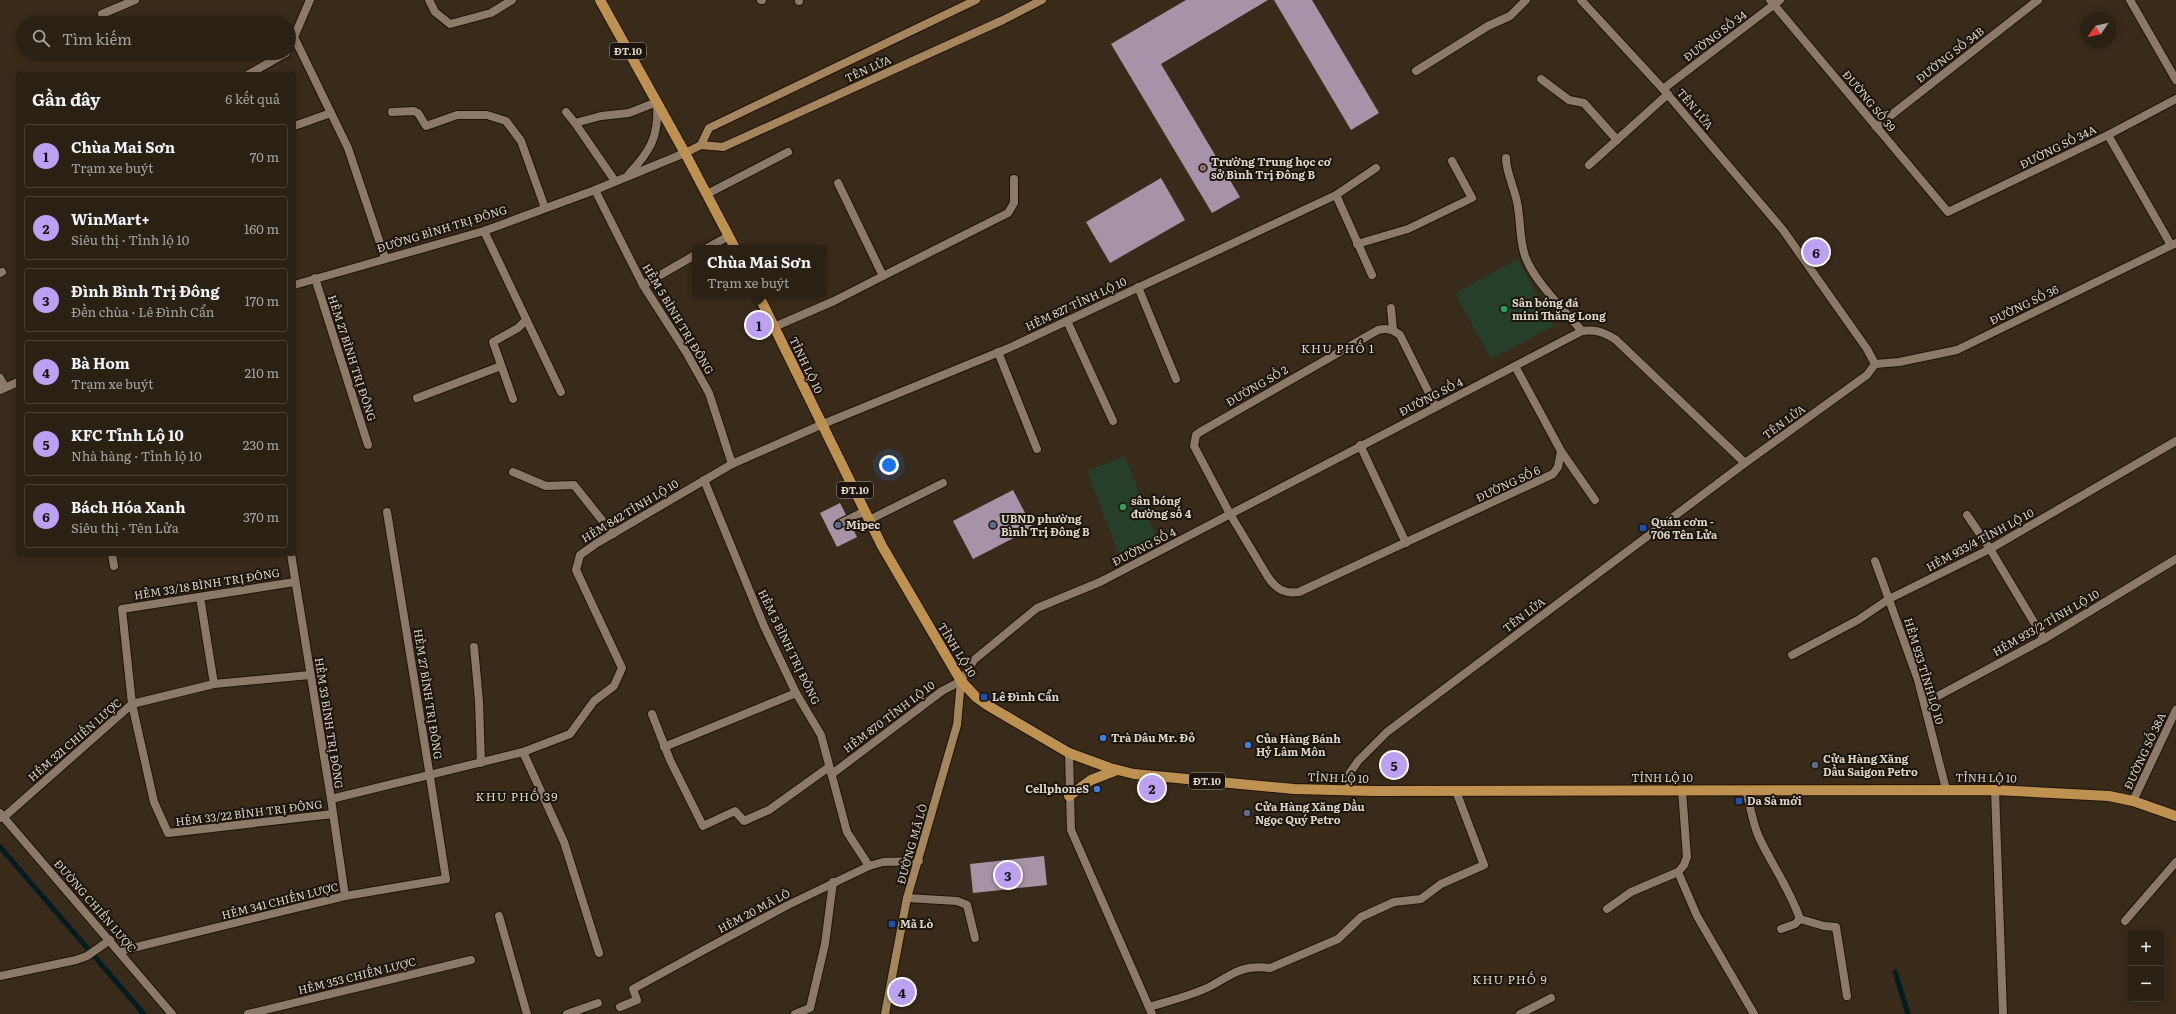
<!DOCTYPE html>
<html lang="vi">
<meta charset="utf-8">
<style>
body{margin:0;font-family:Literata,serif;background:#33281d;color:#f1f3f6}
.controls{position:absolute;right:12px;bottom:12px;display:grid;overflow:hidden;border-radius:4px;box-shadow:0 2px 6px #0003}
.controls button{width:36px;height:36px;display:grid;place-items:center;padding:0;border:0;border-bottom:1px solid #473e34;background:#2b2014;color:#f1f3f6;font:20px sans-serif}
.compass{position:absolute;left:2080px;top:12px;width:36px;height:36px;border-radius:50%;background:#2b2014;box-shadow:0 2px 6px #0003;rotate:236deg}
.you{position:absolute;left:889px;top:465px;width:14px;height:14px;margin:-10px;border:3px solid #fff;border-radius:50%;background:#1a73e8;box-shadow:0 0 0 6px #1a73e833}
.badge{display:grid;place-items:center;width:26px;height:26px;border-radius:50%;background:#bca0f2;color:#111;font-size:13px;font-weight:700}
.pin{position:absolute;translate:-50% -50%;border:2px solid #fff;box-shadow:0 1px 4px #0006}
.popup{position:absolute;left:692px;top:245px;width:134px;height:52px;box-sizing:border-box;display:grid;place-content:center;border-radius:4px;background:#2b2014;filter:drop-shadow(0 1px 3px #0005);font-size:13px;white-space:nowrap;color:#a6a3a0}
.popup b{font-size:15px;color:#f1f3f6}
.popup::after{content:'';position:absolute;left:50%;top:100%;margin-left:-8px;border:8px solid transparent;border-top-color:#2b2014}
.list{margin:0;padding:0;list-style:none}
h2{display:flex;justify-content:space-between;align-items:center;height:52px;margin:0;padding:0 16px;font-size:17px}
h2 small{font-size:13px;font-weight:400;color:#a6a3a0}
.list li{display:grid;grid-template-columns:26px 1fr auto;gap:12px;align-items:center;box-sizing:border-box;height:64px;margin:0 8px 8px;padding:0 8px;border:1px solid #473e34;border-radius:4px}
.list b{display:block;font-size:15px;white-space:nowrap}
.list p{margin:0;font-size:13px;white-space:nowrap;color:#a6a3a0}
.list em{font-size:13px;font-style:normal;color:#a6a3a0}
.icon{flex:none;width:22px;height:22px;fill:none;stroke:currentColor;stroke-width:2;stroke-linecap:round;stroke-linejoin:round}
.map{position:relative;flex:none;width:2176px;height:1014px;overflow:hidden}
.search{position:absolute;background:#2b2014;box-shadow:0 2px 6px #0003;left:16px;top:16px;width:280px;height:44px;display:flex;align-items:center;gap:10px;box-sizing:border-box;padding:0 14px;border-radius:22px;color:#a6a3a0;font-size:15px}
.panel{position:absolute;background:#2b2014;box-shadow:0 2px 6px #0003;left:16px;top:72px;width:280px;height:484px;border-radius:4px}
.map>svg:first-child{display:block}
.green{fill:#263f2a}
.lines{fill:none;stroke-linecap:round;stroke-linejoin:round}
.stream{stroke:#031c21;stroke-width:5}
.building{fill:#a693a7}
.service-casing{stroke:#201304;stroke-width:10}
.minor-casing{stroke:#201304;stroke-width:10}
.tertiary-casing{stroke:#201304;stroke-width:10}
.secondary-casing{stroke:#201304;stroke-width:10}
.primary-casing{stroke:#201304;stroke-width:12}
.service{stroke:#8b7a67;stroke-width:8}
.minor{stroke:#8b7a67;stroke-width:8}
.tertiary{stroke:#8b7a67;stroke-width:8}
.secondary{stroke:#a5855b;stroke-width:8}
.primary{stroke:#bf9150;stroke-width:10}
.education-dot{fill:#8d6e63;stroke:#1b150d;stroke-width:1.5}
.leisure-dot{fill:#2e9e5b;stroke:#1b150d;stroke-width:1.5}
.service-dot{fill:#5c6f8a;stroke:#1b150d;stroke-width:1.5}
.transit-dot{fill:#1a4fb4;stroke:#1b150d;stroke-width:1.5}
.shop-dot{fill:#3f7fe0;stroke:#1b150d;stroke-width:1.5}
.labels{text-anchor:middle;stroke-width:4;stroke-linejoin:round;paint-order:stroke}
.shield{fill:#1b150d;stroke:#a29990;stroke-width:1}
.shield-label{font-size:10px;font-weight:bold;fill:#dcd2c8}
.street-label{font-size:11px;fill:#dcd2c8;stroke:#1b150d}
.poi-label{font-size:11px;font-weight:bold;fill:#dcd2c8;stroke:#1b150d;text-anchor:start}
.neighbourhood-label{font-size:12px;letter-spacing:1px;fill:#dcd2c8;stroke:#1b150d}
</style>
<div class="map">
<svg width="2176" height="1014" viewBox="0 0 2176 1014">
<rect width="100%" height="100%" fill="#392b1a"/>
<g class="green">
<path d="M1518,259l36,67 -63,33 -36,-66z"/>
<path d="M1125,456l33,86 -38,15 -33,-86z"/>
</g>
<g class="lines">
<g class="stream">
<path d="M0,847l144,167"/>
<path d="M1895,972l13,42"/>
</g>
</g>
<g class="building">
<path d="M1186,0h82l-107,64 79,133 -28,16 -101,-169z"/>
<path d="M1274,0h38l67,113 -28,17z"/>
<path d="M1161,178l24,42 -75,43 -24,-41z"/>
<path d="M1013,490l20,38 -60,31 -20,-38z"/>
<path d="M840,503l17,34 -20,10 -17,-34z"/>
<path d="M1044,856l3,29 -74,8 -3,-29z"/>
</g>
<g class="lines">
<defs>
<g id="service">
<path d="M429,0l6,12 15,12 41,-11 21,-13"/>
<path d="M761,0h1"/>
<path d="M799,0v1"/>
<path d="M1416,71l72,-45 22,-10 16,-16"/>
<path d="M249,74l37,-21"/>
<path d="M1541,79l28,21 15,3 33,37"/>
<path d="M392,112l22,-1 4,2 8,13 31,-11h30l19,6 15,20 24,67"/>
<path d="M566,112l9,11 26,-7 28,-3 28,-11"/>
<path d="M575,123l40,58"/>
<path d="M294,126l37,-13"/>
<path d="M1506,158c0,14 8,29 11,44 4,18 2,36 8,54 9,25 40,55 57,75"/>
<path d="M1589,165l79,-71"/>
<path d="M595,190l48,95 43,67 23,41 23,71"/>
<path d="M707,194l81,-42"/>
<path d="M484,231l77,161"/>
<path d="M1357,244l51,-15 64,-31 -20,-37"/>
<path d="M707,248l22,-12"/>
<path d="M0,273l2,-1"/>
<path d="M1372,275l-36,-80 40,-27"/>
<path d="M315,278l53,167"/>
<path d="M643,285l52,-30"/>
<path d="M1138,287l38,92"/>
<path d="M1391,308l2,22"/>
<path d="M1067,321l46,100"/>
<path d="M998,352l39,97"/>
<path d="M417,398l84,-32"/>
<path d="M513,399l-20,-57 25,-14 8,-8"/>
<path d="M387,512l43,265"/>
<path d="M869,520l74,-37"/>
<path d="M839,524l26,-13"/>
<path d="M112,554l2,12"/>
<path d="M200,597l14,87"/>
<path d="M474,647l5,54 2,62"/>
<path d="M132,704l22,98 14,31 165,-19"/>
<path d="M652,714l18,46 33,66 32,-15 9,10 25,-11 60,-43"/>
<path d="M664,747l132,-54 25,42 26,97 22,34"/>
<path d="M523,752l41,90 35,111"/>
<path d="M832,774l110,-83 19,-10 13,-21 63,-52 63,-26"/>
<path d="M1746,790c4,15 6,30 12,45 13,29 32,54 42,84l24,7 12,1 11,69"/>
<path d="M1995,790l8,224"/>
<path d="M1678,872l19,44 57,98"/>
<path d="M345,896l-14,-97 192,-47 47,-18 24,-33 20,-15 8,-18 -46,-98 4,-15 17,-12 135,-79 91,-40"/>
<path d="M907,898l50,3 10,4 8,33"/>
<path d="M499,916l28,98"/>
<path d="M2125,921l51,-59"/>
<path d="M1781,929l14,-5 5,-5"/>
<path d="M620,1007l17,-7 -4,-11 71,-39"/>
<path d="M1149,1007c20,-6 41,-11 60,-20 23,-12 32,-23 61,-19"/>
<path d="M248,1014l223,-54"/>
<path d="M795,1014l15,-6 15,-64 8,-62"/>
<path d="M1520,1014l31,-16"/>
</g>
<g id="minor">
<path d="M310,0l-16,37 54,111 37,110"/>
<path d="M1770,0l178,212 160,-77 68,-36"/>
<path d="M2130,0l46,80"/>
<path d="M102,14l33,-14"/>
<path d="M1663,89l117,-89"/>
<path d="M1876,127l162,-127"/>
<path d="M2108,135l63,110"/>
<path d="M883,276l125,-63 6,-10v-24"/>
<path d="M774,327l60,-26 49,-25 -45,-93"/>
<path d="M1875,364l24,-2 58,-12 219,-107"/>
<path d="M0,378l5,9"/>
<path d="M1436,407l-36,-72c-8,-6 -13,-7 -22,-5l-178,102 -4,3 -2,11 36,68 38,63c8,12 16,17 31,15l254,-118 5,-7 3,-16 -46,-85"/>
<path d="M823,424l186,-76 327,-153"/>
<path d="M1360,445l46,98"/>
<path d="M1561,451l34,49"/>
<path d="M513,472l33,14 28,-1 39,49"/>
<path d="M704,480l60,146 32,67"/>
<path d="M1967,515l23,34 54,90"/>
<path d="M291,554l40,245"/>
<path d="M1875,561l43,119 28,109"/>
<path d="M1100,582l482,-251c13,-2 21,1 33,8l130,124"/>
<path d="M1792,655l66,-35 31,-21 101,-50 186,-108"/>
<path d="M1925,703l119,-64 132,-80"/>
<path d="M132,704l-10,-95 173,-27"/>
<path d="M2133,801l43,-91"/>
<path d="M0,818l4,-1 128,-113 82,-20 96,-9"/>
<path d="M1607,909l24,-17 47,-20 6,-7 3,-8 -5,-67"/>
<path d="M704,950l84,-45 81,-39 14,-4 36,-1"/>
<path d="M120,951l225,-55 101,-17 -16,-102"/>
<path d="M1270,968l68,-29 23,-22 33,-15 27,-3 20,-15 43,-19 -28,-74"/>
<path d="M0,976l76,-16 11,-4 23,-16"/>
<path d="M567,1014l31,-11"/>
</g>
<g id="tertiary">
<path d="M629,174c21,-23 30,-37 28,-69"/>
<path d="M294,285l190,-54 111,-41 90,-37"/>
<path d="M0,390l18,-8"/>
<path d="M1069,753l2,77 81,184"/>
<path d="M1349,790v-16l9,-13 29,-29 358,-269 122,-88 8,-11 -8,-15 -84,-119 -120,-141 -82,-89"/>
<path d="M0,813l172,201"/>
</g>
<g id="secondary">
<path d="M701,145l8,-17 267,-128"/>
<path d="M685,153l16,-8 22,2 280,-127 39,-20"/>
<path d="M885,1014l22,-116 50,-173 4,-44"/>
</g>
<g id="primary">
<path d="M600,0l85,153 50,95"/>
<path d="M758,294l124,252 79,135 15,16 11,8 82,48 41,15 24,6 160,15 79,2 622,-1 114,6 24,5 43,15"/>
<path d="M1069,796l22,-16 26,-10"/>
</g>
</defs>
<use href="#service" class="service-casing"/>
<use href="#minor" class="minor-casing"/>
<use href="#tertiary" class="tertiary-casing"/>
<use href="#secondary" class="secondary-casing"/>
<use href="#primary" class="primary-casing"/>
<use href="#service" class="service"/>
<use href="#minor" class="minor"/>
<use href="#tertiary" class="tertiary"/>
<use href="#secondary" class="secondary"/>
<use href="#primary" class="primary"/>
</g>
<circle class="education-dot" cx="1203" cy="168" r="4"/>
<g class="leisure-dot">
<circle cx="1504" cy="309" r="4"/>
<circle cx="1123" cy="507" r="4"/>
</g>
<g class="service-dot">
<circle cx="838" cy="525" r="4"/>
<circle cx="993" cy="525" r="4"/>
<circle cx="1815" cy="765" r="4"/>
<circle cx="1247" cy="813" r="4"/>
</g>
<g class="transit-dot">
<rect x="1639" y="524" width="8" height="8" rx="2"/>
<rect x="980" y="693" width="8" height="8" rx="2"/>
<rect x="1735" y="797" width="8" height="8" rx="2"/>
<rect x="888" y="920" width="8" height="8" rx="2"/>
</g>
<g class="shop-dot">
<circle cx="1103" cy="738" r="4"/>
<circle cx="1248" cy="745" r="4"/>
<circle cx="1097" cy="789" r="4"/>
</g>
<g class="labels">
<g class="shield">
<rect x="610" y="43" width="36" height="16" rx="3"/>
<rect x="837" y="482" width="36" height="16" rx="3"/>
<rect x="1189" y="773" width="36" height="16" rx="3"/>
</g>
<g class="shield-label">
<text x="628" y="55">ĐT.10</text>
<text x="855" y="494">ĐT.10</text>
<text x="1207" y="785">ĐT.10</text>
</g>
<g class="street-label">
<text transform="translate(1715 36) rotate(-37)" y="4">ĐƯỜNG SỐ 34</text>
<text transform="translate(1950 55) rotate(-38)" y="4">ĐƯỜNG SỐ 34B</text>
<text transform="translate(868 69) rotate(-24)" y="4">TÊN LỬA</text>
<text transform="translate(1869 101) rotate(50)" y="4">ĐƯỜNG SỐ 39</text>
<text transform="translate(1695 109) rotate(50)" y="4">TÊN LỬA</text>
<text transform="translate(2058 147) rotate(-26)" y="4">ĐƯỜNG SỐ 34A</text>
<text transform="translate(442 229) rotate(-17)" y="4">ĐƯỜNG BÌNH TRỊ ĐÔNG</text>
<text transform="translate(1076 304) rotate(-25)" y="4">HẺM 827 TỈNH LỘ 10</text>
<text transform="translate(2024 305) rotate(-26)" y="4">ĐƯỜNG SỐ 36</text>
<text transform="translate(678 319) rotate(59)" y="4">HẺM 5 BÌNH TRỊ ĐÔNG</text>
<text transform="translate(352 358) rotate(72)" y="4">HẺM 27 BÌNH TRỊ ĐÔNG</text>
<text transform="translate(806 365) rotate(64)" y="4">TỈNH LỘ 10</text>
<text transform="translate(1257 386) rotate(-30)" y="4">ĐƯỜNG SỐ 2</text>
<text transform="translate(1431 397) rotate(-27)" y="4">ĐƯỜNG SỐ 4</text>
<text transform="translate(1784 422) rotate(-36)" y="4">TÊN LỬA</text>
<text transform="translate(1508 484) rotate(-25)" y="4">ĐƯỜNG SỐ 6</text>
<text transform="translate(630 511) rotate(-31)" y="4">HẺM 842 TỈNH LỘ 10</text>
<text transform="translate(1980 540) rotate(-28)" y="4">HẺM 933/4 TỈNH LỘ 10</text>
<text transform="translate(1144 547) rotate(-27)" y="4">ĐƯỜNG SỐ 4</text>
<text transform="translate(207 584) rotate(-9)" y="4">HẺM 33/18 BÌNH TRỊ ĐÔNG</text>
<text transform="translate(1524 615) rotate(-37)" y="4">TÊN LỬA</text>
<text transform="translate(2046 623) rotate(-30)" y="4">HẺM 933/2 TỈNH LỘ 10</text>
<text transform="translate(789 647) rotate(64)" y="4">HẺM 5 BÌNH TRỊ ĐÔNG</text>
<text transform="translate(957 650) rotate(58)" y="4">TỈNH LỘ 10</text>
<text transform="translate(1924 671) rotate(73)" y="4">HẺM 933 TỈNH LỘ 10</text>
<text transform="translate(428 694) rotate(81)" y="4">HẺM 27 BÌNH TRỊ ĐÔNG</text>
<text transform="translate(889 717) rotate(-37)" y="4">HẺM 870 TỈNH LỘ 10</text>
<text transform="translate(329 723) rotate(81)" y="4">HẺM 33 BÌNH TRỊ ĐÔNG</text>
<text transform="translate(75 740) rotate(-41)" y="4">HẺM 321 CHIẾN LƯỢC</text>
<text transform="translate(2145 751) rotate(-65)" y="4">ĐƯỜNG SỐ 38A</text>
<text transform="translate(1338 778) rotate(2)" y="4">TỈNH LỘ 10</text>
<text x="1662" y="782">TỈNH LỘ 10</text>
<text transform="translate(1986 778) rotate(1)" y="4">TỈNH LỘ 10</text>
<text transform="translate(249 813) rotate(-7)" y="4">HẺM 33/22 BÌNH TRỊ ĐÔNG</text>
<text transform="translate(912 844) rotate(-74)" y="4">ĐƯỜNG MÃ LÒ</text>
<text transform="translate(280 901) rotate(-14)" y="4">HẺM 341 CHIẾN LƯỢC</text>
<text transform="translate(95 906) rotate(49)" y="4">ĐƯỜNG CHIẾN LƯỢC</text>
<text transform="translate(754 911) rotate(-28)" y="4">HẺM 20 MÃ LÒ</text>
<text transform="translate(357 976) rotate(-14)" y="4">HẺM 353 CHIẾN LƯỢC</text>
</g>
<g class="poi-label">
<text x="1211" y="166">Trường Trung học cơ<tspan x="1211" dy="13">sở Bình Trị Đông B</tspan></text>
<text x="1512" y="307">Sân bóng đá<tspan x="1512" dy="13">mini Thăng Long</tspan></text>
<text x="1131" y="505">sân bóng<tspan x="1131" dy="13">đường số 4</tspan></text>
<text x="1001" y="523">UBND phường<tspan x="1001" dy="13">Bình Trị Đông B</tspan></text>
<text x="1651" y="526">Quán cơm -<tspan x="1651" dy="13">706 Tên Lửa</tspan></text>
<text x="846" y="529">Mipec</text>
<text x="992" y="701">Lê Đình Cẩn</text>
<text x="1111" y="742">Trà Dâu Mr. Đỏ</text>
<text x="1256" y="743">Của Hàng Bánh<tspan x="1256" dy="13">Hỷ Lâm Môn</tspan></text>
<text x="1823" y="763">Cửa Hàng Xăng<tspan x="1823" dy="13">Dầu Saigon Petro</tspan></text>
<text x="1089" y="793" text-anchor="end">CellphoneS</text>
<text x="1747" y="805">Da Sà mới</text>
<text x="1255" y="811">Cửa Hàng Xăng Dầu<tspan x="1255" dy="13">Ngọc Quý Petro</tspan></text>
<text x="900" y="928">Mã Lò</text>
</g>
<g class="neighbourhood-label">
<text x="1338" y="353">KHU PHỐ 1</text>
<text x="517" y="801">KHU PHỐ 39</text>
<text x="1510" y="984">KHU PHỐ 9</text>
</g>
</g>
</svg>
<div class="controls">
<button>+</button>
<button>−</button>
</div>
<svg class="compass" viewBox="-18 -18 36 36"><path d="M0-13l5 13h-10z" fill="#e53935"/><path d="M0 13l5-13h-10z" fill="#a6a3a0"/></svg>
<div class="you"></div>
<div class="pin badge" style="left:759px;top:325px">1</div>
<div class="popup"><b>Chùa Mai Sơn</b>Trạm xe buýt</div>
<div class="pin badge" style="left:1152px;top:788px">2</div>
<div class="pin badge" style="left:1008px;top:875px">3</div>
<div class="pin badge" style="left:902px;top:992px">4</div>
<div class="pin badge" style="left:1394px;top:765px">5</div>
<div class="pin badge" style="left:1816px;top:252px">6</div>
<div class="search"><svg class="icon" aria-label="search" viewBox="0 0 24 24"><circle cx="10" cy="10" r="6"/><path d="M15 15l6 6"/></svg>Tìm kiếm</div>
<section class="panel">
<h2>Gần đây<small>6 kết quả</small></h2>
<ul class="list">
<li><span class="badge">1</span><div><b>Chùa Mai Sơn</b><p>Trạm xe buýt</p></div><em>70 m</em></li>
<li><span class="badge">2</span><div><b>WinMart+</b><p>Siêu thị · Tỉnh lộ 10</p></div><em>160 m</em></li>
<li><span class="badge">3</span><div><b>Đình Bình Trị Đông</b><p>Đền chùa · Lê Đình Cẩn</p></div><em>170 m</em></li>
<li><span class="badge">4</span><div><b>Bà Hom</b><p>Trạm xe buýt</p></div><em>210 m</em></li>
<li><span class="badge">5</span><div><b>KFC Tỉnh Lộ 10</b><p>Nhà hàng · Tỉnh lộ 10</p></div><em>230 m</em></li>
<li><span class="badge">6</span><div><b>Bách Hóa Xanh</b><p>Siêu thị · Tên Lửa</p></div><em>370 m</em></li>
</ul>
</section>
</div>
